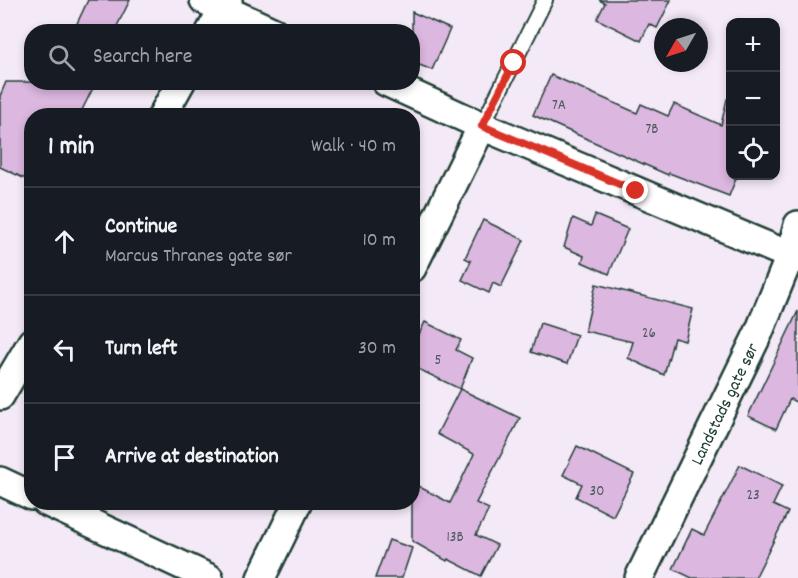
<!DOCTYPE html>
<meta charset="utf-8">
<style>
body{margin:0;font-family:Dekko,sans-serif;background:#242831;color:#f1f3f6}
.controls{position:absolute;right:18px;top:18px;display:grid;overflow:hidden;border-radius:12px;box-shadow:0 3px 9px #0003}
.controls button{width:54px;height:54px;display:grid;place-items:center;padding:0;border:0;border-bottom:2px solid #363941;background:#171b24;color:#f1f3f6;font:30px sans-serif}
.compass{position:absolute;left:654px;top:18px;width:54px;height:54px;border-radius:50%;background:#171b24;box-shadow:0 3px 9px #0003;rotate:231deg}
.stop{position:absolute;width:18px;height:18px;margin:-14px;border:4px solid #d93025;border-radius:50%;background:#fff}
.stop.end{background:#d93025;border-color:#fff;box-shadow:0 2px 6px #0008}
.list{margin:0;padding:0;list-style:none}
h2{display:flex;justify-content:space-between;align-items:center;height:78px;margin:0;padding:0 24px;font-size:26px}
h2 small{font-size:20px;font-weight:400;color:#9ea1a6}
.list li{display:grid;grid-template-columns:39px 1fr auto;gap:18px;align-items:center;box-sizing:border-box;height:108px;padding:0 24px;border-top:2px solid #363941}
.list b{display:block;font-size:22px;white-space:nowrap}
.list p{margin:0;font-size:20px;white-space:nowrap;color:#9ea1a6}
.list em{font-size:20px;font-style:normal;color:#9ea1a6}
.icon{flex:none;width:33px;height:33px;fill:none;stroke:currentColor;stroke-width:2;stroke-linecap:round;stroke-linejoin:round}
.map{position:relative;flex:none;width:798px;height:578px;overflow:hidden}
.search{position:absolute;background:#171b24;box-shadow:0 3px 9px #0003;left:24px;top:24px;width:396px;height:66px;display:flex;align-items:center;gap:15px;box-sizing:border-box;padding:0 21px;border-radius:24px;color:#9ea1a6;font-size:22px}
.panel{position:absolute;background:#171b24;box-shadow:0 3px 9px #0003;left:24px;top:108px;width:396px;height:402px;border-radius:24px}
.map>svg:first-child{display:block}
.building{fill:#dcb7e0;stroke:#1f3d34;stroke-width:1.5}
.lines{fill:none;stroke-linecap:round;stroke-linejoin:round}
.lane-casing{stroke:#1f3d34;stroke-width:18}
.street-casing{stroke:#1f3d34;stroke-width:32}
.lane{stroke:#fff;stroke-width:14}
.street{stroke:#fff;stroke-width:27}
.route{stroke:#d93025;stroke-width:8}
.labels{text-anchor:middle;stroke-width:4.5;stroke-linejoin:round;paint-order:stroke}
.number-label{font-size:15px;fill:#4e5c5f}
.street-label{font-size:18px;fill:#1f3d34;stroke:#fff}
</style>
<div class="map">
<svg width="798" height="578" viewBox="0 0 798 578">
<rect width="100%" height="100%" fill="#f4e9f6"/>
<filter id="ink" filterUnits="userSpaceOnUse"><feTurbulence type="fractalNoise" baseFrequency=".0167" numOctaves="2"/><feDisplacementMap in="SourceGraphic" scale="12" xChannelSelector="R" yChannelSelector="G"/><feConvolveMatrix kernelMatrix="1 2 1 2 8 2 1 2 1" color-interpolation-filters="sRGB"/></filter>
<g filter="url(#ink)">
<g class="building">
<path d="M88,0h42l-16,32h-41z"/>
<path d="M599,0h72l-14,28 -8,-4 -8,17 -44,-22 8,-16z"/>
<path d="M412,12l38,17 -18,41 -20,-8z"/>
<path d="M551,75l86,38 4,-9 27,12 6,-12 47,21 6,-26 3,1v76h7l-8,20 -60,-23 -1,2 -135,-60z"/>
<path d="M6,82h90l-17,34h-47v66l-32,-15v-71z"/>
<path d="M595,215l33,14 -19,45 -27,-12 2,-6 -20,-9 9,-29 18,8z"/>
<path d="M483,220l41,20 -23,47 -8,-4 -4,10 -27,-13 9,-19 -6,-3z"/>
<path d="M596,284l97,25 -8,32 -11,-3 -10,37 -36,-17 5,-16 -48,-11z"/>
<path d="M798,311v92l-8,-4 -14,30 -28,-13z"/>
<path d="M425,322l36,18 -5,10 16,8 -12,31 -48,-23v-17z"/>
<path d="M540,323l37,12 -10,29 -36,-12z"/>
<path d="M460,389l60,29 -44,85 13,6 -13,26 21,10 -16,31 -33,-17 -1,2 -35,-20v-58l38,20 24,-49 -37,-20z"/>
<path d="M577,446l57,28 -21,42 -37,-19 6,-13 -19,-9z"/>
<path d="M740,465l42,21 -9,19 15,7 -33,66h-63l-19,-9 19,-40 12,6z"/>
<path d="M389,540l23,8 -10,30h-27z"/>
</g>
<g class="lines">
<defs>
<path id="lane" d="M482,126l63,-126"/>
<g id="street">
<path d="M204,0l70,32"/>
<path d="M210,32l18,-32"/>
<path d="M386,82l96,44 316,133"/>
<path d="M162,116l19,-34"/>
<path d="M412,268l70,-142"/>
<path d="M0,396l32,-54"/>
<path d="M0,481l32,15"/>
<path d="M46,502l163,76"/>
<path d="M261,578l37,-76"/>
<path id="s1" d="M639,578l120,-246 31,-76 8,-31"/>
</g>
</defs>
<use href="#lane" class="lane-casing"/>
<use href="#street" class="street-casing"/>
<use href="#lane" class="lane"/>
<use href="#street" class="street"/>
</g>
</g>
<g class="lines" filter="url(#ink)">
<path class="route" d="M514,63l-32,63 154,65"/>
</g>
<g class="labels">
<g class="number-label">
<text x="559" y="109">7A</text>
<text x="652" y="133">7B</text>
<text x="649" y="337">26</text>
<text x="438" y="364">5</text>
<text x="597" y="495">30</text>
<text x="753" y="499">23</text>
<text x="455" y="541">13B</text>
</g>
<g class="street-label">
<text dy="6" stroke="none"><textPath href="#s1" startOffset="194">Landstads gate sør</textPath></text>
</g>
</g>
</svg>
<div class="controls">
<button>+</button>
<button>−</button>
<button><svg class="icon" aria-label="locate" viewBox="0 0 24 24"><circle cx="12" cy="12" r="6"/><path d="M12 2v4M12 18v4M2 12h4M18 12h4"/></svg></button>
</div>
<svg class="compass" viewBox="-18 -18 36 36"><path d="M0-13l5 13h-10z" fill="#e53935"/><path d="M0 13l5-13h-10z" fill="#9ea1a6"/></svg>
<div class="stop" style="left:514px;top:63px"></div>
<div class="stop end" style="left:636px;top:191px"></div>
<div class="search"><svg class="icon" aria-label="search" viewBox="0 0 24 24"><circle cx="10" cy="10" r="6"/><path d="M15 15l6 6"/></svg>Search here</div>
<section class="panel">
<h2>1 min<small>Walk · 40 m</small></h2>
<ul class="list">
<li><svg class="icon" aria-label="ahead" viewBox="0 0 24 24"><path d="M12 20V5M6 11l6-6 6 6"/></svg><div><b>Continue</b><p>Marcus Thranes gate sør</p></div><em>10 m</em></li>
<li><svg class="icon" aria-label="left" viewBox="0 0 24 24"><path d="M17 20v-9H6M10 6l-5 5 5 5"/></svg><div><b>Turn left</b></div><em>30 m</em></li>
<li><svg class="icon" aria-label="arrive" viewBox="0 0 24 24"><path d="M6 21V4h12l-3 4 3 4H6"/></svg><div><b>Arrive at destination</b></div></li>
</ul>
</section>
</div>
